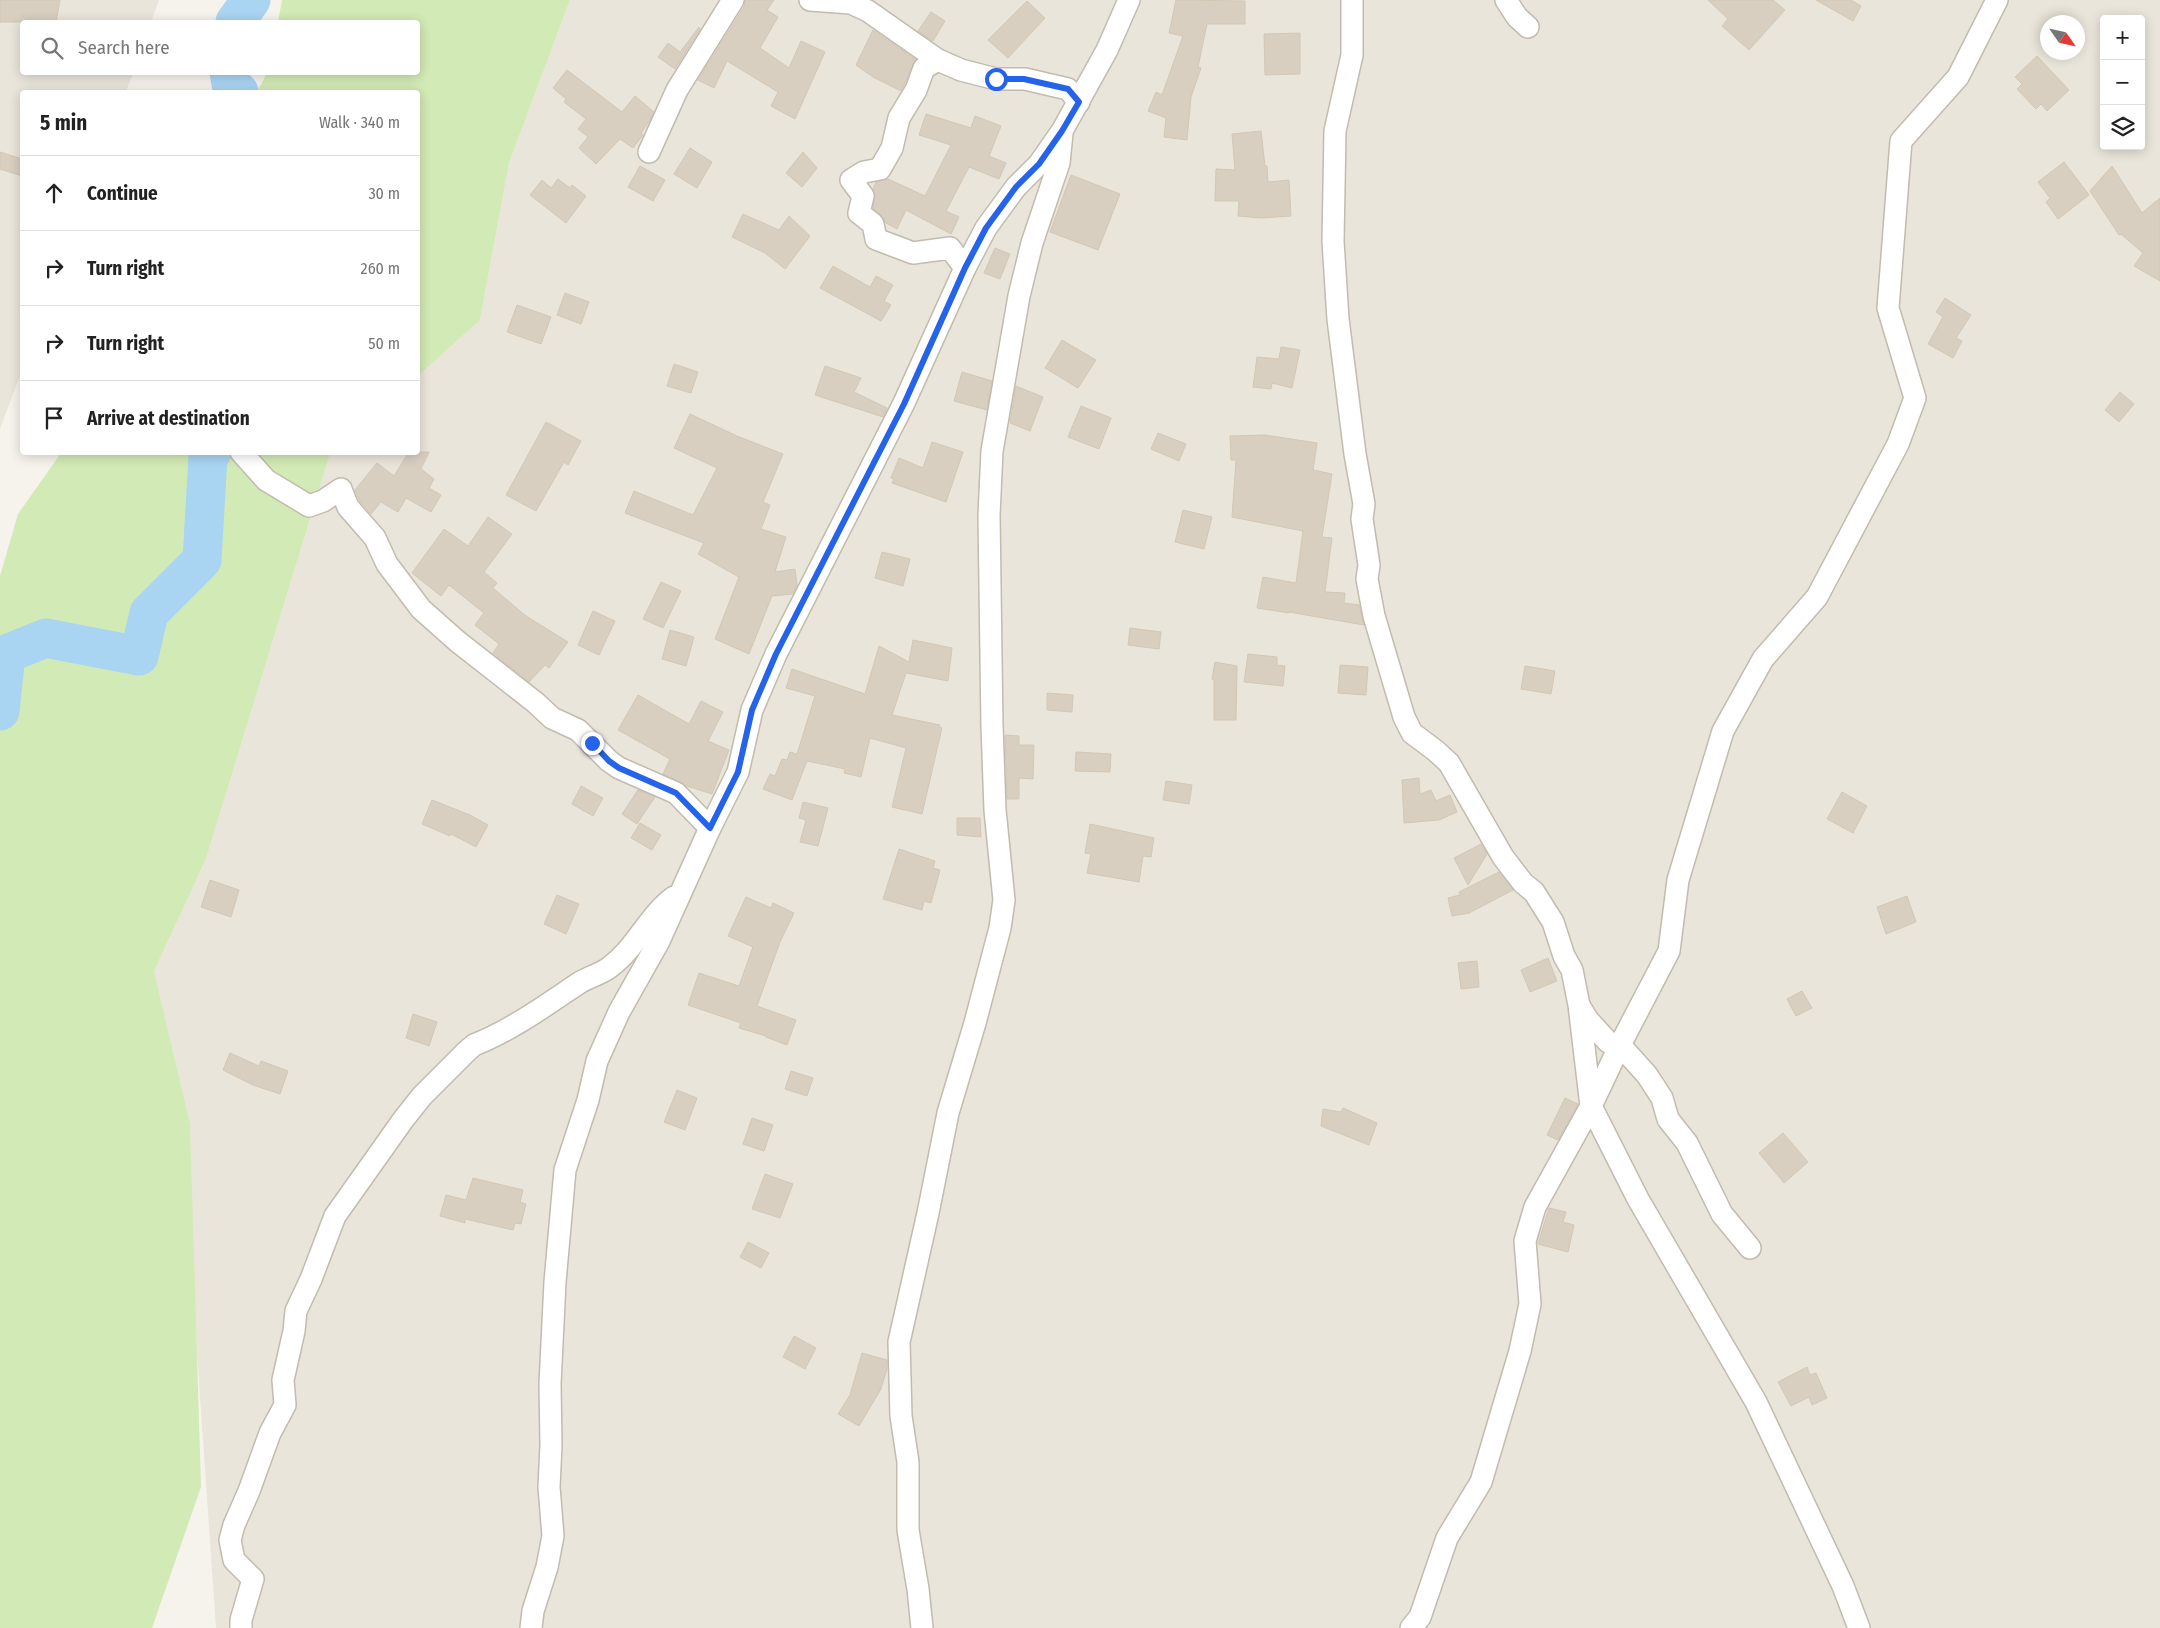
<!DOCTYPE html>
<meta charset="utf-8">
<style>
body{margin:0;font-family:"Fira Sans Condensed",sans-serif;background:#f2f2f2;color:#222}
.controls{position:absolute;right:15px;top:15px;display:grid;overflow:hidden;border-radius:5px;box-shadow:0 2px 12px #0003}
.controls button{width:45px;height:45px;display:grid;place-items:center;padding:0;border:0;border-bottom:1px solid #e0e0e0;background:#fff;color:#222;font:25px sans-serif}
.compass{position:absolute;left:2040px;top:15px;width:45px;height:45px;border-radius:50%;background:#fff;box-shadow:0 2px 12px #0003;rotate:124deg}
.stop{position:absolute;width:15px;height:15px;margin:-11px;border:4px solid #2563eb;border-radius:50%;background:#fff}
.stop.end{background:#2563eb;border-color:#fff;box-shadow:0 1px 5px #0008}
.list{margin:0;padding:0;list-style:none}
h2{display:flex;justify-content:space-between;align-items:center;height:65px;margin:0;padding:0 20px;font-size:21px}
h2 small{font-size:16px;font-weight:400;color:#767676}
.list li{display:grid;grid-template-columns:32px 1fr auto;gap:15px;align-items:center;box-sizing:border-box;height:75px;padding:0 20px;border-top:1px solid #e0e0e0}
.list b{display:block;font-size:19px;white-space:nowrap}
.list em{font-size:16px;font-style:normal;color:#767676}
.icon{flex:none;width:28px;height:28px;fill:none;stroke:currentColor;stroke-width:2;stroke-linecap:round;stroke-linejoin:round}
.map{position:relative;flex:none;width:2160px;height:1628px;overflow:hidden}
.search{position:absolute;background:#fff;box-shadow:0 2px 12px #0003;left:20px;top:20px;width:400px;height:55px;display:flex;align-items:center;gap:12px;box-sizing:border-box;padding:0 18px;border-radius:5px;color:#767676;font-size:19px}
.panel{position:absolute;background:#fff;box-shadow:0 2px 12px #0003;left:20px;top:90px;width:400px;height:365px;border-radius:5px}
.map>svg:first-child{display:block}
.residential{fill:#eae5da;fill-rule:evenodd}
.green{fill:#d2eab5}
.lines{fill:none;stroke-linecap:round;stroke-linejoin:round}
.river{stroke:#a9d4f2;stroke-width:39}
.building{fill:#d8cfc1;stroke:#d3c7b4}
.minor-casing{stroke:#c2bbae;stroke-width:24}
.minor{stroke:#fff;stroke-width:21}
.route{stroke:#2563eb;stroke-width:6}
</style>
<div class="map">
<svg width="2160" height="1628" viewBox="0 0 2160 1628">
<rect width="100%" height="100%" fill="#f6f3ec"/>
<g class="residential">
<path d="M0,0h159l-8,22h-129v50l111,1 -7,19h-104v278l-22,59z"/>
<path d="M570,0h1590v1628h-1944l-21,-304 -5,-201 -36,-152 52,-112 123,-402 4,-5h85v-76l62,-56 29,-157zM2104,19h37v127h-37zM2048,22h30v30h-30z"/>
</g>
<g class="green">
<path d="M282,0h288l-61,163 -29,157 -62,56v-284h-161l10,-19 151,-1v-50h-140z"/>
<path d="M61,453h272l-4,4 -123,402 -52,112 36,152 11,364 -49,141h-152v-1052l18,-62z"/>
</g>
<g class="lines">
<g class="river">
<path d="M235,22l16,-22"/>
<path d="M229,72l2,12 8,8"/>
<path d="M0,711l6,-57 40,-16 93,18 10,-43 53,-53 6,-104 4,-4"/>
</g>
</g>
<g class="building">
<path d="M0,0h60l-4,22h-56z"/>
<path d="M745,0h29l-7,10 11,7 -18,31 29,20 12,-27 24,11 -30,67 -24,-13 7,-14 -51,-31 -13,27 -16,-8 46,-73z"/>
<path d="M1176,0l69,1v23h-38l-9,43 3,1 -10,29 -4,43 -23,-3 2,-19 -18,-7 8,-19 6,3 21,-59 -14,-3z"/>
<path d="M1708,0h65l12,10 -36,40 -27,-24 6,-7z"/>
<path d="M1816,0h35l10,6 -8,15z"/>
<path d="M1027,1l18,17 -37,40 -20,-18z"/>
<path d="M931,12l14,9 -12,20 -15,-10z"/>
<path d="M699,27l1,2 -25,40 -17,-12 10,-14 12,9z"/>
<path d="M873,30l43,30 -15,31 -28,-14 -17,-12z"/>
<path d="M1300,33v41l-35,1 -1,-41z"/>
<path d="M2037,56l32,34 -22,21 -6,-7 -5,5 -19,-20 5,-5 -7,-7z"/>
<path d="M567,70l55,42 13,-16 19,16 -6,11 -7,10 2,2 -10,13 -13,-9 -24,25 -17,-16 9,-11 -10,-8 8,-10 -22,-17 2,-3 -13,-11z"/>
<path d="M926,114l45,14 4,-12 26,10 -12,30 17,7 -7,16 -30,-12 -23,44 13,6 -8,17 -45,-24 -9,19 -11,-6 -5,-8 -8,-7 2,-14 -2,-5 3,-7 12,-3 37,17 26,-51 -32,-10z"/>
<path d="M1261,131l4,35h2l1,16 21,-2 2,36 -30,2 -23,-2 1,-15h-24l1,-32 19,1 -3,-36z"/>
<path d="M690,148l22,14 -15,26 -23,-14z"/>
<path d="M0,152l22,7v17l-22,-7z"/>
<path d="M803,152l14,16 -15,19 -16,-14z"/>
<path d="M2064,162l25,33 -31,24 -12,-17 4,-4 -12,-16z"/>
<path d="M640,166l25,14 -12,21 -25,-14z"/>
<path d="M2112,166l30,47 18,-15v83l-26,-15 9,-13 -22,-19 -2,1 -29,-44z"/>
<path d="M1071,175l49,19 -22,56 -48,-18z"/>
<path d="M558,179l12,9 2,-3 14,11 -20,27 -36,-28 12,-15 9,8z"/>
<path d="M743,214l36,16 10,-14 21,20 -25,33 -20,-16 -33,-16z"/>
<path d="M995,248l15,6 -10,25 -16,-6z"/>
<path d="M833,266l37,21 6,-11 17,9 -9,16 7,4 -10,16 -61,-33z"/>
<path d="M565,293l24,9 -8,22 -24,-9z"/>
<path d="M1945,298l26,17 -15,23 6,3 -9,17 -25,-14 15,-27 -7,-5z"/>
<path d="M517,305l34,12 -10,27 -34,-12z"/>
<path d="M1062,340l34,20 -18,28 -33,-20z"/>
<path d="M1281,347l19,3 -8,38 -20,-5 -1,6 -18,-2 4,-30 22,2z"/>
<path d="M674,364l24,8 -7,21 -24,-7z"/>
<path d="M825,366l36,12 -7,14 33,16 -4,9 -68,-22z"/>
<path d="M962,372l30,9 -5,29 -33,-9z"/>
<path d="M1016,386l27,11 -13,34 -20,-8z"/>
<path d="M2120,392l14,12 -15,18 -14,-12z"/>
<path d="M1081,406l30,12 -12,31 -31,-12z"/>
<path d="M690,414l47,22 46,18 -20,48 7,3 -9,24 25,8 -11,35 20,-3 2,16 -4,9 -21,2 -23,58 -34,-15 24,-62 -41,-23 6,-11 -79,-30 9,-22 59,24 24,-47 -43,-20z"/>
<path d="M546,422l35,19 -13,24 -4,-3 -28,49 -30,-16z"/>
<path d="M1158,433l28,11 -7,17 -28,-12z"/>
<path d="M1265,435l52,8 -4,27 19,4 -10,63 10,1 -7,54 20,1 -1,10 15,2 5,20 -75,-13v1l-32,-5 6,-31 33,6 7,-52 -71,-14 4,-57h-5l-1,-24z"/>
<path d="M932,442l31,10 -17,50 -54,-19 2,-4 -3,-1 8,-20 24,10z"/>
<path d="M409,452h20l-8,17 13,10 -5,9 12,7 -10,17 -25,-14 -8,14 -17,-10 -10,12 -12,-14 -4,-10 22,-27 17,13z"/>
<path d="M1183,510l29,7 -8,32 -29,-7z"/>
<path d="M488,517l24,17 -28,38 13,11 -4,5 33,28 42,26 -19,26 -4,-3 -16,17 -36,-29 6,-9 -24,-19 9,-12 -35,-28 -8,11 -29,-23 32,-44 24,17z"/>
<path d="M882,552l28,7 -7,27 -28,-8z"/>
<path d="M661,582l20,9 -18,37 -20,-9z"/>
<path d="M593,611l22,10 -16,34 -21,-10z"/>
<path d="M1130,628l31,4 -2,17 -31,-4z"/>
<path d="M670,630l24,7 -8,29 -24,-7z"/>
<path d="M913,640l39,8 -4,33 -42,-8 -14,42 48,10 -1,2 3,1 -20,86 -30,-7 14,-59 -36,-10 -9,39 -17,-4 1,-4 -38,-8 -15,39 -29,-11 7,-15 5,2 7,-17 5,1 3,-8 7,2 18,-58 -29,-8 6,-19 73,25 14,-48 30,16z"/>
<path d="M1248,654l29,3v8l8,1 -2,20 -39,-4z"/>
<path d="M1215,662l22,4 -1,54h-22v-40l-2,-1z"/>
<path d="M1340,665l28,2 -2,28 -28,-2z"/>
<path d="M1525,666l30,5 -4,23 -30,-5z"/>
<path d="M1047,693l26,2 -1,17 -25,-2z"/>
<path d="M638,695l51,29 12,-23 22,11 -15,29 21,9 -17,44 -25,-8 -24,-12 7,-15 -52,-29z"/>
<path d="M1005,735l14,1v9h15l-1,34 -14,-1v21h-12z"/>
<path d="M1076,752l35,2 -1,18 -35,-1z"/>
<path d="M1419,778l1,16 11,-4 5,11 14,-6 7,17 -18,8 -35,3 -2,-43z"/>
<path d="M1166,781l26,4 -3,19 -26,-4z"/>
<path d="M581,786l22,12 -10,18 -21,-12z"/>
<path d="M638,790l17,7 -18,27 -15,-10z"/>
<path d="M1842,792l25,14 -14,27 -26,-14z"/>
<path d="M432,800l38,15 18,10 -12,22 -25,-13 -1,2 -28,-12z"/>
<path d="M803,802l25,6 -10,38 -18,-4 6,-22 -7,-2z"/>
<path d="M957,818h23l1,19 -24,-2z"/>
<path d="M640,823l21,12 -9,15 -21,-12z"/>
<path d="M1090,824l64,14 -3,19 -8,-1 -4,26 -52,-9 4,-19 -6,-1z"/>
<path d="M1481,844l6,10 -19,31 -14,-27z"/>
<path d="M899,849l36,12 -2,7 7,2 -9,33 -7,-2 -2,9 -39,-11z"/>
<path d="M1499,872l14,18 -44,23 -17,3 -4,-18 12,-3 -1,-3z"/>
<path d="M210,880l29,10 -8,27 -30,-10z"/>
<path d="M557,895l22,9 -13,30 -22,-10z"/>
<path d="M1907,896l9,26 -30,12 -9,-27z"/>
<path d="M746,897l25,11 2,-5 21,10 -14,29 -23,64 39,14 -9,25 -21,-8v-1l-27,-8 2,-5 -53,-18 11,-32 40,13 14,-39 -25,-11z"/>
<path d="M1548,958l9,23 -27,11 -9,-22z"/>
<path d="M1477,961l2,26 -18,2 -3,-26z"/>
<path d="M1802,991l10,17 -16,8 -9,-17z"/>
<path d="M413,1014l24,8 -8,24 -23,-8z"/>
<path d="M230,1053l29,13 2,-5 27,10 -8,23 -27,-9 -30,-15z"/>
<path d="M791,1071l22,7 -6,18 -22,-7z"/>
<path d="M677,1090l20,8 -12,32 -21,-8z"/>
<path d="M1565,1098l13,6 -20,36 -11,-5z"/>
<path d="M1343,1108l34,15 -8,22 -48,-19 2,-17 18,3z"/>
<path d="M752,1118l21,7 -9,26 -21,-7z"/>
<path d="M1783,1133l25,29 -24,21 -25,-30z"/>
<path d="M765,1174l28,10 -13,34 -28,-9z"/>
<path d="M473,1178l50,12 -3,12 6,2 -5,20 -6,-1 -2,7 -48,-11v4l-25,-7 6,-21 20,5z"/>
<path d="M1549,1208l17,4 -3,10 11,3 -6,27 -30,-8z"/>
<path d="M748,1242l21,11 -8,15 -21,-11z"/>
<path d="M794,1336l22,12 -11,21 -22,-12z"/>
<path d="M862,1353l25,7v9l-6,20 -22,37 -21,-12 12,-19z"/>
<path d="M1807,1367l3,8 6,-2 11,25 -15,7 -3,-8 -18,9 -13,-24z"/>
</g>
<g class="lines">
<defs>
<g id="minor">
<path d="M810,0l41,3 17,8 70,49 23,10 35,9h29l43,10 11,13"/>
<path d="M1352,0v55l-17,76 -2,110 5,78 17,135 9,50 -2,15 7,46 -2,14 7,37 30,101 8,16 24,18 13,12 54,94 20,26 11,9 19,30 11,34 8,14 7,35 12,101 47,93 118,203 87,184 16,42"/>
<path d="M1506,0l11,17 11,10"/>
<path d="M938,60l-14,8 -8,22 -17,28 -7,30 -12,21 -16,3 -13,8 12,16 -4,17 14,11 3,15 37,14 37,-5 15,20"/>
<path d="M649,152l28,-62 56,-90"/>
<path d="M241,452l25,28 43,26 14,-5 18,-12 7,18 27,31 12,26 34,45 36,32 79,62 16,15 26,12 31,31 10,7 57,25 34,35"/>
<path d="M1580,1007l8,13 20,22 12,3 27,30 15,23 6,21 19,24 35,71 28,34"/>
<path d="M241,1628v-8l12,-41 -19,-19 -4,-20 4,-15 15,-34 21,-58 15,-28 -2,-25 11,-49 2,-20 15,-32 24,-63 68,-96 19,-24 45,-45 7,-6c38,-15 72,-40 105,-62 10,-6 22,-9 31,-16 26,-19 38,-51 64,-70"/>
<path d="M531,1628l2,-17 14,-44 6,-31 -4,-49 2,-42 -1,-61 5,-102 10,-112 23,-70 9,-39 22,-49 40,-71 51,-113 28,-56 14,-62 24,-56 128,-251 61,-135 21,-40 30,-41 23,-23 23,-33 45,-81 22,-50"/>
<path d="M922,1628l-4,-39 -10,-59v-68l-7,-46 -2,-74 29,-129 20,-100 27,-90 25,-95 4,-28 -9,-90 -3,-84 -3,-211 3,-64 27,-155 13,-53 27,-80 3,-30"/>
<path d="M1411,1628l9,-11 27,-79 34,-56 39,-131 10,-47 -5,-63 10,-34 56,-101 29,-61 49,-94 9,-71 45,-149 40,-72 54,-62 81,-153 17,-46 -27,-90 13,-167 57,-64 39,-77"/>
</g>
</defs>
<use href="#minor" class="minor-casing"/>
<use href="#minor" class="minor"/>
</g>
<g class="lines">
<path class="route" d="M592,743l17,18 10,7 57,25 34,35 28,-56 14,-62 24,-56 128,-250 61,-136 21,-40 30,-41 23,-23 23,-33 17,-29 -11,-13 -44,-10h-28"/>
</g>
</svg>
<div class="controls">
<button>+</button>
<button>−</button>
<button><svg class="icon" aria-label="layers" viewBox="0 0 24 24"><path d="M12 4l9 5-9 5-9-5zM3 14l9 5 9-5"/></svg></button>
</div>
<svg class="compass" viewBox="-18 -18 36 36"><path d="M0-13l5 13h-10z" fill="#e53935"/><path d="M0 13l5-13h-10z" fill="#767676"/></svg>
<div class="stop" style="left:996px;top:79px"></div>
<div class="stop end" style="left:592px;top:743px"></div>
<div class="search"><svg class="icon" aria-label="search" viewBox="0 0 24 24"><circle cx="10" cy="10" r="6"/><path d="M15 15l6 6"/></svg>Search here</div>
<section class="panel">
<h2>5 min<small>Walk · 340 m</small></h2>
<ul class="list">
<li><svg class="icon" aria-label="ahead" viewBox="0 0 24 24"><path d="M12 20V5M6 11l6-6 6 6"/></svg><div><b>Continue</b></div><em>30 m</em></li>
<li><svg class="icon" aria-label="right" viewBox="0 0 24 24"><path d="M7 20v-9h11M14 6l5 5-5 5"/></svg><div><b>Turn right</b></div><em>260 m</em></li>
<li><svg class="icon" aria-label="right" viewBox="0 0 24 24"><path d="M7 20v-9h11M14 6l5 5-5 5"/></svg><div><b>Turn right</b></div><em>50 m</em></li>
<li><svg class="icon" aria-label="arrive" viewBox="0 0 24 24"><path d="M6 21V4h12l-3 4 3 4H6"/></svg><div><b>Arrive at destination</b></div></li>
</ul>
</section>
</div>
